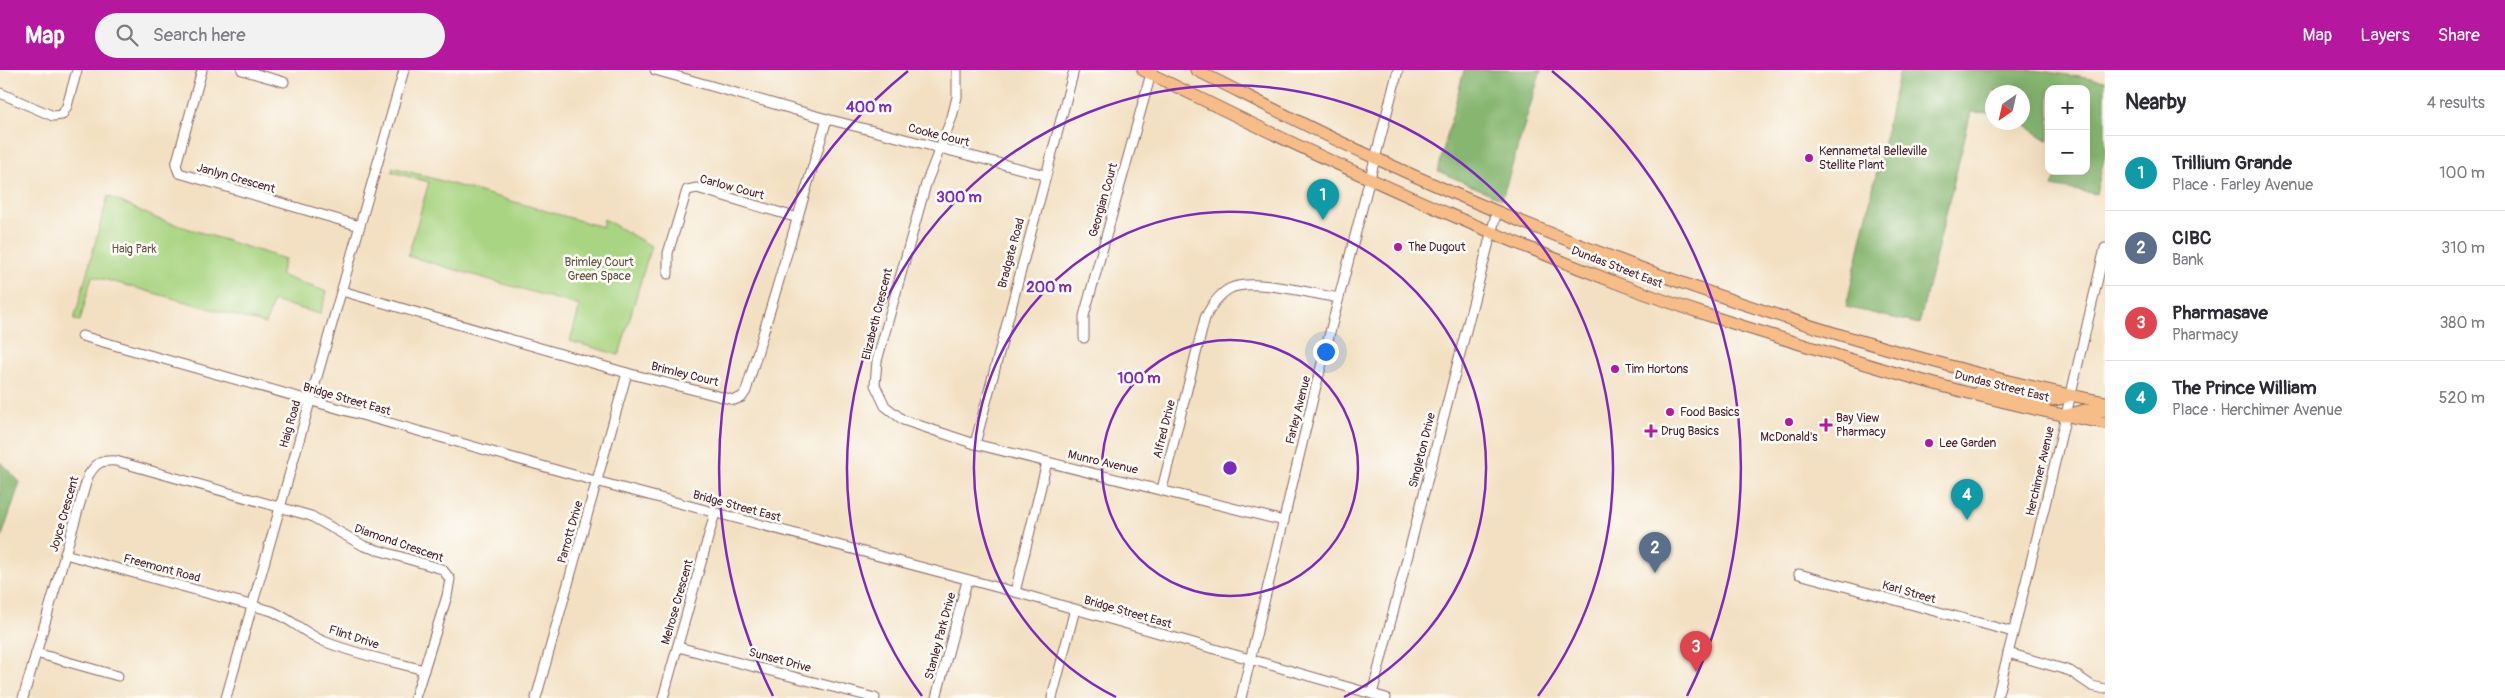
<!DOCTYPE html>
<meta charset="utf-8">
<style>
body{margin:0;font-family:Pangolin,sans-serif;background:#f2f2f3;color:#2b2b33}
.controls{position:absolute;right:15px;top:15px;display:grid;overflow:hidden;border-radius:10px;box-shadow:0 5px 20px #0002}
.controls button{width:45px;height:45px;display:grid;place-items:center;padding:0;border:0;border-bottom:1px solid #e1e1e2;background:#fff;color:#2b2b33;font:25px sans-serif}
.compass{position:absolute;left:1985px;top:15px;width:45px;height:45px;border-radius:50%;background:#fff;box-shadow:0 5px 20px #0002;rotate:214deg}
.you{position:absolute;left:1325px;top:281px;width:18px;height:18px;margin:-12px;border:4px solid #fff;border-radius:50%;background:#1a73e8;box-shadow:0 0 0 8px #1a73e833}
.badge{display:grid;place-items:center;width:32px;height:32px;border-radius:50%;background:#b5179e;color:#fff;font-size:16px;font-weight:700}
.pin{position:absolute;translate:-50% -41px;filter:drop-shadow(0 1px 2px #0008)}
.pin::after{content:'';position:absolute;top:26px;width:18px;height:15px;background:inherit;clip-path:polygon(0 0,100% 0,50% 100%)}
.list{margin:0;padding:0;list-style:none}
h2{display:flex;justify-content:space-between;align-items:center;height:65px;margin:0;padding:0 20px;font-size:21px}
h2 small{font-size:16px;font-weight:400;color:#7c7c81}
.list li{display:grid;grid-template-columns:32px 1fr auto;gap:15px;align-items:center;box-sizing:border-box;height:75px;padding:0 20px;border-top:1px solid #e1e1e2}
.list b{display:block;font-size:19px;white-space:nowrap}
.list p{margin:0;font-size:16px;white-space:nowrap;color:#7c7c81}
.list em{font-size:16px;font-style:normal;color:#7c7c81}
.icon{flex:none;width:28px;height:28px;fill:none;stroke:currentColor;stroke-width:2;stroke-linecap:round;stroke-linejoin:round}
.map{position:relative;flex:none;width:2105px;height:628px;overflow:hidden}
header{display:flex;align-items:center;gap:30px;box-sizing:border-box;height:70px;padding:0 25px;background:#b5179e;color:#fff}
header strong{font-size:24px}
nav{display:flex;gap:28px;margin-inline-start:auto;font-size:18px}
.search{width:350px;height:45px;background:#f2f2f3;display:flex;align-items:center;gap:12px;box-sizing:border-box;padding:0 18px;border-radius:28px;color:#7c7c81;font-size:19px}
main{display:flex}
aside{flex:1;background:#fff}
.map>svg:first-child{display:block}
.green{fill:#a9d481;stroke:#7a7a56}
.forest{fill:#86b66f;stroke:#686a4d}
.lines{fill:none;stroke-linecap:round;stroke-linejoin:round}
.minor-casing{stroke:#856360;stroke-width:11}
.major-casing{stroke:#856360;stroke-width:13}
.minor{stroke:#fff;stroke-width:9}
.major{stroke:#f7bd88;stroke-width:11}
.ring{fill:none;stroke:#7b2cbf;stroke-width:2.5}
.poi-dot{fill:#b5179e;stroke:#fdfcf7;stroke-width:2}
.labels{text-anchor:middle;stroke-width:5;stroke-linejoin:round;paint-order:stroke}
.street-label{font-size:12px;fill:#4a1f2b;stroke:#fdfcf7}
.poi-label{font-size:12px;fill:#4a1f2b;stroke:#fdfcf7;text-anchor:start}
.park-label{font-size:12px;fill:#665545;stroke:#fdfcf7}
.centre{fill:#7b2cbf;stroke:#fdfcf7;stroke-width:2.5}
.ring-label{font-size:15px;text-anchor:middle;font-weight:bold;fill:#7b2cbf;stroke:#fdfcf7;stroke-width:5;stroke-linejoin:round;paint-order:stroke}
</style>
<header>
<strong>Map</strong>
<div class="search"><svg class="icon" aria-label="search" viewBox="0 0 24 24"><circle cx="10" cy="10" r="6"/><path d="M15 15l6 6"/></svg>Search here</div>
<nav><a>Map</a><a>Layers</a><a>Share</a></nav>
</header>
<main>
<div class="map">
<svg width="2105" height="628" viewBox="0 0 2105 628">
<rect width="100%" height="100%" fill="#fdfcf7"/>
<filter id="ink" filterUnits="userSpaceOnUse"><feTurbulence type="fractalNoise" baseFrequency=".02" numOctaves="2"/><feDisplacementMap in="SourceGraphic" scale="10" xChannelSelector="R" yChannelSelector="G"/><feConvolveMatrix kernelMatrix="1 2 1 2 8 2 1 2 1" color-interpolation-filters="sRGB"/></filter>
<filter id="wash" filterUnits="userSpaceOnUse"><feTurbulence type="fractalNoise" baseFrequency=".0096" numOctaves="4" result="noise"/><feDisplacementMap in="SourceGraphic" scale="20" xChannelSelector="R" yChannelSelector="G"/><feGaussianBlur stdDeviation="1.12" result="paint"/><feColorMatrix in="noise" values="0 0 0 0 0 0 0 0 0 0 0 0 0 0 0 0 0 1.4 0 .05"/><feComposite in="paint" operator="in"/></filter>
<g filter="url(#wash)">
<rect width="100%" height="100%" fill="#f3e0c2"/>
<g class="green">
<path d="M393,97l209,60 2,-8 47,27 -32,109 -49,-14 10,-35 -172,-50 21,-74 -37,-10z"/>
<path d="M108,126l50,23 127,40 -5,16 47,17 -7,22 -47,-13 -7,23 -174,-48 -12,45 -6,-1z"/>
</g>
<g class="forest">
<path d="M1464,0h77l-39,129 -64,-28z"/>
<path d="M1900,0h136l69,11v74l-9,39 -44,-8 7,-15h27v-82h-37v52l-28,-18 1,-31h-30v21l-21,-1 -52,212 -73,-17z"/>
<path d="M0,392l20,20 -20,60z"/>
</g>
</g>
<g filter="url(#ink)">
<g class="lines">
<defs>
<g id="minor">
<path d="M202,0l-26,95 3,8 181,53"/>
<path d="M242,0l42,12"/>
<path d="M655,0l172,49 218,56"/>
<path d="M957,0v27l-5,20 -26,67 -49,177 -2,24 10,21 18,14 72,24 309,77"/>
<path d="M0,23l53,23 9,-1 5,-9 10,-36"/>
<path d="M668,204v-21l19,-63 10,-2 101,30"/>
<path d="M342,221l285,82 107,27 8,-3 4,-6 81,-272"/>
<path d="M82,266l506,143 427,113 371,106"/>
<path d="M1084,268v-22l68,-246"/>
<path d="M975,374l99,-374"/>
<path d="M1162,419l43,-171c6,-11 12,-22 24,-29 22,-12 84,5 110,9"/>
<path d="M65,484l207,57c18,8 33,22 51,30 32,13 67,20 101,29"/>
<path d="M1799,504l214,58"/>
<path d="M1015,522l32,-130"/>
<path d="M678,577l197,51"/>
<path d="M36,583l82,23"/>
<path d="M2008,583l62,18 22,15 13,3"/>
<path d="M1372,624l125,-483"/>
<path d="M23,628l65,-222c8,-13 12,-16 28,-15l195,55 53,30 78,23 8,10 -3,17 -32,102"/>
<path d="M226,628l178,-628"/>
<path d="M536,628l91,-325"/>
<path d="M663,628l52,-185"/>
<path d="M936,628l31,-117"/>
<path d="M1052,628l23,-89"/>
<path d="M1241,628l74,-308 83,-320"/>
<path d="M1997,628l48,-193 60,-257"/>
</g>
<g id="major">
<path d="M1143,0c153,77 311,150 471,212 67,26 137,47 206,68 93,29 188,56 285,73"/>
<path d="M1196,0c60,30 119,61 179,88 156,72 315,132 479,181 83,24 166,47 251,63"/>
<path d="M1979,321c30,-3 64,19 91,4"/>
<path d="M2067,345l18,-5 20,1"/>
</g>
</defs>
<use href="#minor" class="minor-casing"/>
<use href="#major" class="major-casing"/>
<use href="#minor" class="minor"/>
<use href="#major" class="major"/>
</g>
</g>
<g class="ring">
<circle cx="1230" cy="398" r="128"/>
<path d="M1116 627A256 256 0 1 1 1344 627"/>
<path d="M922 626A383 383 0 1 1 1538 626"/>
<path d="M773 626A511 511 0 0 1 908 1M1552 1A511 511 0 0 1 1687 626"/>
</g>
<g class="poi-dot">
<circle cx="1809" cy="88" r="5"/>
<circle cx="1398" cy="177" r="5"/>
<circle cx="1615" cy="299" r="5"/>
<circle cx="1670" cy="342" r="5"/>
<circle cx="1789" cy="352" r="5"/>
<path d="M1823.5 347.5h5v5h5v5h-5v5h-5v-5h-5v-5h5z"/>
<path d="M1648.5 353.5h5v5h5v5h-5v5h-5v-5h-5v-5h5z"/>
<circle cx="1929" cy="373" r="5"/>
</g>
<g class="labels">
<g class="street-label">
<text transform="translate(939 65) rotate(14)" y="4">Cooke Court</text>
<text transform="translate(236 108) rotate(16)" y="4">Janlyn Crescent</text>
<text transform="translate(732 117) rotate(15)" y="4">Carlow Court</text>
<text transform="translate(1103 130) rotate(-74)" y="4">Georgian Court</text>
<text transform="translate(1011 183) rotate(-75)" y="4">Bradgate Road</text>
<text transform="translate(1617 197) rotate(21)" y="4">Dundas Street East</text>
<text transform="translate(877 244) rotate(-76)" y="4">Elizabeth Crescent</text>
<text transform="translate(685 304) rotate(14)" y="4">Brimley Court</text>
<text transform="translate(2002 316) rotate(14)" y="4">Dundas Street East</text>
<text transform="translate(347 329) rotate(16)" y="4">Bridge Street East</text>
<text transform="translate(1298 340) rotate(-76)" y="4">Farley Avenue</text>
<text transform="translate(290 354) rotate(-74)" y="4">Haig Road</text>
<text transform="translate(1164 359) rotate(-76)" y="4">Alfred Drive</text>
<text transform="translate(1422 380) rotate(-76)" y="4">Singleton Drive</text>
<text transform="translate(1103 392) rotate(13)" y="4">Munro Avenue</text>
<text transform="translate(2040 401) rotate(-77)" y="4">Herchimer Avenue</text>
<text transform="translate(737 436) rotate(15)" y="4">Bridge Street East</text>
<text transform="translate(64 444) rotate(-74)" y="4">Joyce Crescent</text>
<text transform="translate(570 462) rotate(-74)" y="4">Parrott Drive</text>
<text transform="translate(399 473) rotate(19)" y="4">Diamond Crescent</text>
<text transform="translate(162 498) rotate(15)" y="4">Freemont Road</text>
<text transform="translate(1909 522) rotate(16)" y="4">Karl Street</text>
<text transform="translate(677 532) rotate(-74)" y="4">Melrose Crescent</text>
<text transform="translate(1128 542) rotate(16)" y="4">Bridge Street East</text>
<text transform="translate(940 566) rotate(-75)" y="4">Stanley Park Drive</text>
<text transform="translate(354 567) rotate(18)" y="4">Flint Drive</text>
<text transform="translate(780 590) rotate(15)" y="4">Sunset Drive</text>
</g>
<g class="poi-label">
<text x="1819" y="85">Kennametal Belleville<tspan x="1819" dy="14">Stellite Plant</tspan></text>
<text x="1408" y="181">The Dugout</text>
<text x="1625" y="303">Tim Hortons</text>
<text x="1680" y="346">Food Basics</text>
<text x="1836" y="352">Bay View<tspan x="1836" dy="14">Pharmacy</tspan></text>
<text x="1661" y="365">Drug Basics</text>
<text x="1789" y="371" text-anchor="middle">McDonald's</text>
<text x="1939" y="377">Lee Garden</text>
</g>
<g class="park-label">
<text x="134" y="183">Haig Park</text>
<text x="599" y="196">Brimley Court<tspan x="599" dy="14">Green Space</tspan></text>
</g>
</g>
<circle cx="1230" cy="398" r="8" class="centre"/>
<g class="ring-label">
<text x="869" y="42">400 m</text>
<text x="959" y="132">300 m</text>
<text x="1049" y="222">200 m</text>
<text x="1139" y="313">100 m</text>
</g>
</svg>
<div class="controls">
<button>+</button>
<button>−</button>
</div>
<svg class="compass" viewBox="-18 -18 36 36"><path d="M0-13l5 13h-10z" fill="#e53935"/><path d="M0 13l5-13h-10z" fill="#7c7c81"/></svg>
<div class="you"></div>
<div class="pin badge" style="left:1323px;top:150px;background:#0f9aa8">1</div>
<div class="pin badge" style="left:1655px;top:503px;background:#5c6f8a">2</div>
<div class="pin badge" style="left:1696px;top:602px;background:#e0444e">3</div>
<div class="pin badge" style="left:1967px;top:450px;background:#0f9aa8">4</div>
</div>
<aside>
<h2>Nearby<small>4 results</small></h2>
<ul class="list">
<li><span class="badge" style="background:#0f9aa8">1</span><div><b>Trillium Grande</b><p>Place · Farley Avenue</p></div><em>100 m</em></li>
<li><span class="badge" style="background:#5c6f8a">2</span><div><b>CIBC</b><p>Bank</p></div><em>310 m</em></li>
<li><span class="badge" style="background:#e0444e">3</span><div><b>Pharmasave</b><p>Pharmacy</p></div><em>380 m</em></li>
<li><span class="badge" style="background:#0f9aa8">4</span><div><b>The Prince William</b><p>Place · Herchimer Avenue</p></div><em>520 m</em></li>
</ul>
</aside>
</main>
